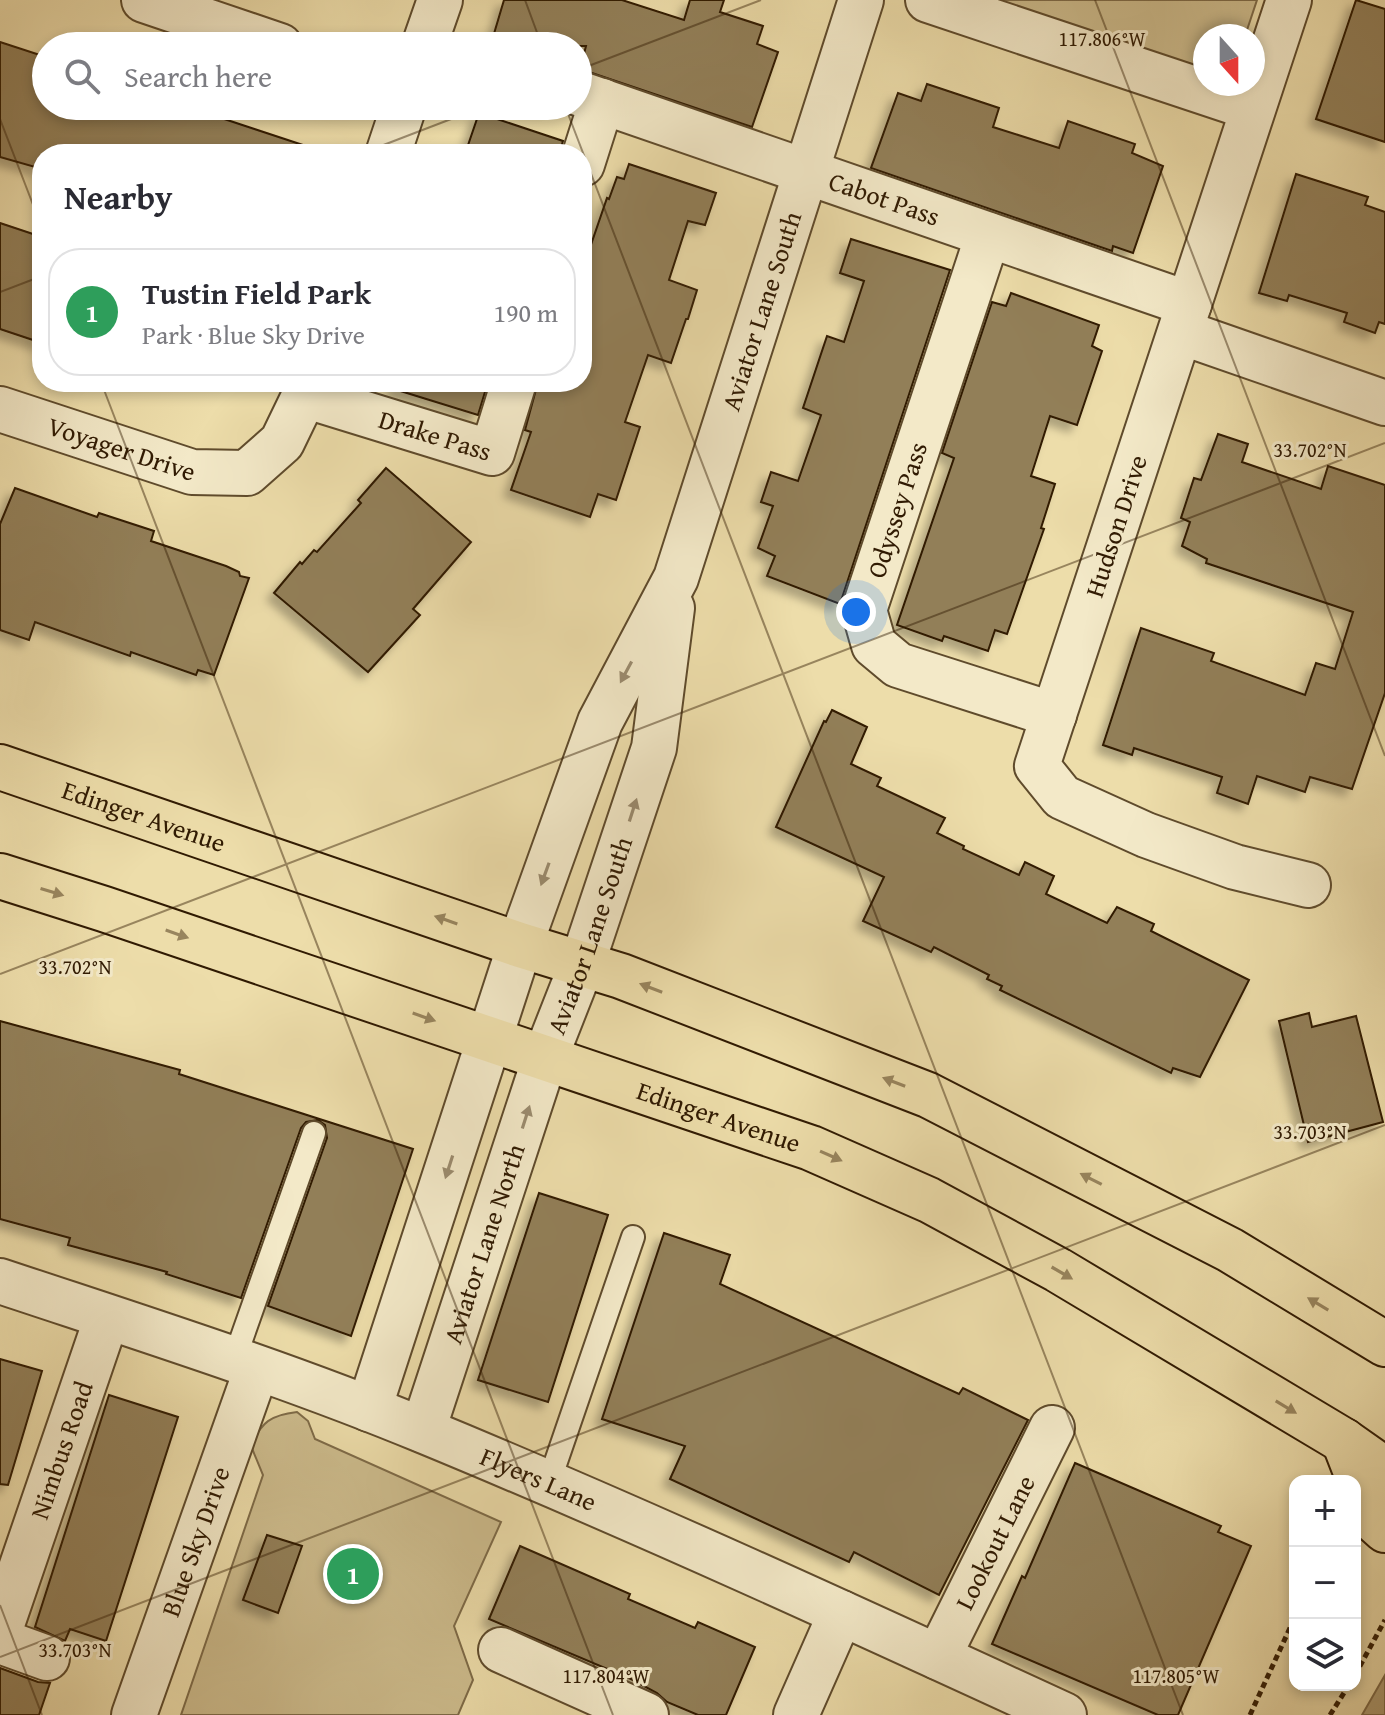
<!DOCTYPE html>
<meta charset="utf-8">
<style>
body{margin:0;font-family:"Gentium Book Plus",serif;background:#f2f2f3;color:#2b2b33}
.controls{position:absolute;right:24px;bottom:24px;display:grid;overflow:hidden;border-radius:16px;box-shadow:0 4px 12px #0003}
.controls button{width:72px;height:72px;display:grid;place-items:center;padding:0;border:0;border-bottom:2px solid #e1e1e2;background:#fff;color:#2b2b33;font:40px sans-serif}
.compass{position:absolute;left:1193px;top:24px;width:72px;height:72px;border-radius:50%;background:#fff;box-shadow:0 4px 12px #0003;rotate:159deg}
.you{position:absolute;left:856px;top:612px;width:28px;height:28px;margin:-20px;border:6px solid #fff;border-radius:50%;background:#1a73e8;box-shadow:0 0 0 12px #1a73e833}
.badge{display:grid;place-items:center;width:52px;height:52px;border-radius:50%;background:#111827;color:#fff;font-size:26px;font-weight:700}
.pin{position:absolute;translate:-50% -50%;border:4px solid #fff;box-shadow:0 2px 8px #0006}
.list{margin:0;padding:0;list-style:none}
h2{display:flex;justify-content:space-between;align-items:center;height:104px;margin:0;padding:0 32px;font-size:34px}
h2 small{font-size:26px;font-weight:400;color:#7c7c81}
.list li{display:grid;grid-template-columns:52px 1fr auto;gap:24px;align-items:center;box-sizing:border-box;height:128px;margin:0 16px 16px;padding:0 16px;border:2px solid #e1e1e2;border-radius:32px}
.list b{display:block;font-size:30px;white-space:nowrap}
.list p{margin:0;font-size:26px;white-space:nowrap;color:#7c7c81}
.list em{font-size:26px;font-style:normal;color:#7c7c81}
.icon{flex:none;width:44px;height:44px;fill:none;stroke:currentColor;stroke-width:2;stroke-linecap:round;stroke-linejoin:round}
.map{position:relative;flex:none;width:1385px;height:1715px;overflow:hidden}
.search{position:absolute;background:#fff;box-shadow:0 4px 12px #0003;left:32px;top:32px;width:560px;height:88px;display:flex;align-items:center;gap:20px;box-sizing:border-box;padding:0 28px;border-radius:44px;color:#7c7c81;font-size:30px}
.panel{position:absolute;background:#fff;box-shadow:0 4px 12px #0003;left:32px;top:144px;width:560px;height:248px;border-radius:32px}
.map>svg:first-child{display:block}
.green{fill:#cdbc8d;stroke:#7e6b48;stroke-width:2}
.water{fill:#ad9b71;stroke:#7b6745;stroke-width:2}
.building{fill:#927f59;stroke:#301a02;stroke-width:2;filter:url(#shadow)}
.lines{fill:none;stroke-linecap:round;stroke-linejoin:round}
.lane-casing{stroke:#5f4b2c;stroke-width:26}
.street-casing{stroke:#5f4b2c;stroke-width:48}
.primary-casing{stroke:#301a02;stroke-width:48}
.path{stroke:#301a02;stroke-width:5;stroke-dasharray:6 4;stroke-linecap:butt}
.lane{stroke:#f3e9c8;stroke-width:22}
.street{stroke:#f3e9c8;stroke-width:44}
.primary{stroke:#edddaa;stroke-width:44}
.oneway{fill:#9b8c6f}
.oneway2{fill:#98855e}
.ticks{fill:none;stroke:#301a02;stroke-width:2;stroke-opacity:0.45}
.labels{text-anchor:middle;stroke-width:6;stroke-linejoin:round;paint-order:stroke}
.street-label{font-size:26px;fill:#301a02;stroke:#f3e9c8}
.ticks-label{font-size:20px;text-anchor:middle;fill:#301a02;stroke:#f3e9c8;stroke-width:6;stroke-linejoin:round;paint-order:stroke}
</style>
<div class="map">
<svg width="1385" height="1715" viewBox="0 0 1385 1715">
<defs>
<filter id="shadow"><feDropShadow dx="-7" dy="7" stdDeviation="4" flood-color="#0004"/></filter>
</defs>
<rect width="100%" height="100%" fill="#edddaa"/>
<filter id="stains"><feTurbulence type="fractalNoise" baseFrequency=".0025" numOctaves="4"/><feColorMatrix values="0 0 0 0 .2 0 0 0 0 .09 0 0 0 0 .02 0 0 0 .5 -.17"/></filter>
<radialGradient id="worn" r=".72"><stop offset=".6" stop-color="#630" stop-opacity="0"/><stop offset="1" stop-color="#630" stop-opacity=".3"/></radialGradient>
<g class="green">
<path d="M987,0h270l-12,36h-40v39z"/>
<path d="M297,1412l11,9 7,18 186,83 -47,104 19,54 -15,35h-277l82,-240 -12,-29c10,-24 20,-31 46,-34z"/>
</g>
<path class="water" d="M1385,1675v40h-23z"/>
<g class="building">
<path d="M504,0h118l62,20 6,-20h34l-4,12 43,14 -6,18 21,8 -26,75 -172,-58 6,-23h-64l-29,-9z"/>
<path d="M1356,0l29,9v133l-69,-23z"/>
<path d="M0,42l46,15v49h139l127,42v6h-270v15l-42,-12z"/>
<path d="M927,84l72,24 -6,19 66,21 9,-27 67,23 -3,9 31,13 -30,87 -20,-7 -1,5 -241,-83 27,-75 23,8z"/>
<path d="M479,113l84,28 -4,13h-94z"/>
<path d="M629,164l87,29 -11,32 -17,-4 -19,59 28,10 -9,29h-2l-15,44 -23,-8 -23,67 15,5 -24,73 -18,-6 -8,23 -79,-27 20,-58 -6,-2 13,-48h44v-95l6,-18 -5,-1 24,-70 2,1 8,-22 7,2z"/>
<path d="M1296,174l72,23 -3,8 20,7v112l-6,-2 -4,11 -31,-11 3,-9 -58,-18 -2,6 -28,-8z"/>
<path d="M0,223l42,14v106l-42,-14z"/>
<path d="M851,239l99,31 -110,334 -73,-28 8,-20 -17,-8 15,-42 -12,-4 10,-30 27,9 23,-66 -18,-7 24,-72 17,6 20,-61 -24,-8z"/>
<path d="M1011,293l88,32 -7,21 10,5 -25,74 -27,-9 -19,60 24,8 -14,44 3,1 -37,105 -12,-4 -7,21 -44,-15 -2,5 -45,-16 57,-167 -12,-5 50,-151 14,4z"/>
<path d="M396,382h92l-10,33 -84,-26z"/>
<path d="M1218,434l30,10 -6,18 79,27 7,-23 57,19v208l-33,96 -42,-12 -5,15 -48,-16 -9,28 -31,-11 5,-16 -88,-29 -2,7 -29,-10 38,-117 73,25 -3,8 94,34 11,-32 19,6 18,-57 -147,-49 1,-4 -25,-13 8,-24 -9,-4 13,-40 7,2z"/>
<path d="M386,468l85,74 -58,67 7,6 -52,57 -94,-79 26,-31 2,2 12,-14 3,2 44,-49 -3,-3z"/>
<path d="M15,488l82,29 2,-4 55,18 -3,10 75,25 13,6 1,4 9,2 -35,97 -16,-5 -2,5 -65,-23 -1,4 -95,-34 -6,18 -29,-10v-106z"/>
<path d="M832,710l35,17 -16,37 30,14 -4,8 68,32 -8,15 27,13 -1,3 56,26 6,-13 29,14 -8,18 61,29 10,-16 37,17 -3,7 98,49 -49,97 -27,-9 -2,5 -171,-83 2,-4 -15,-7 2,-4 -55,-28 -3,5 -68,-31 21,-44 -108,-50 48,-106 2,1z"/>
<path d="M1309,1013l3,14 44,-11 27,106 -75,20 -29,-121z"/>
<path d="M0,1021l180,49 -1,4 234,75 -62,187 -83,-30 59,-168 -2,-13 -7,-5 -12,2 -5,6 -60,170 -75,-24 1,-2 -99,-27 2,-7 -70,-19z"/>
<path d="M539,1193l69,22 -60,187 -70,-22z"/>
<path d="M664,1233l66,22 -10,29 239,110 4,-6 65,32 -89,175 -85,-43 -5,10 -179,-83 15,-33 -83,-27z"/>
<path d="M0,1359l42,12 -34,114 -8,-1z"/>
<path d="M109,1395l69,22 -72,224 -36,-12 -5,12 -30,-14z"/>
<path d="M1075,1463l146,63 -3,6 33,14 -73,169h-20l-166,-71 30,-68 3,2z"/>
<path d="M267,1535l35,11 -24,67 -35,-13z"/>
<path d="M520,1546l110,48 -2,5 67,29 3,-6 57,25 -29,68h-28l-31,-13 -10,-9 -26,-14 -142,-60z"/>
<path d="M0,1668l38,14 12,1 -11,32h-39z"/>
</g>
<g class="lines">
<defs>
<g id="lane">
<path d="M234,1360l80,-227"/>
<path d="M548,1485l85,-248"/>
</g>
<g id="street">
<path d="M144,0l136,46"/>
<path d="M928,0l324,108"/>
<path d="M1289,0l-252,766 25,31 84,38 89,32 73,18"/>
<path d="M424,46l16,-46"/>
<path id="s1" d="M578,93l611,211"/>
<path d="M388,154l16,-48"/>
<path d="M582,164l20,-63"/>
<path d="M988,235l-124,375 10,35 24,20 156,50"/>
<path d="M1181,332l204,71"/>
<path id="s2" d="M307,396l185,57 22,-71"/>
<path id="s3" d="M0,409l192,63 55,1 35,-31 29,-60"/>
<path id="s4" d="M0,1281c141,47 284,92 422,149 216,89 429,187 642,285"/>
<path id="s5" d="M369,1409l151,-464 80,-223 76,-144 185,-578"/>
<path id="s6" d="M423,1430l122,-372 37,-94 72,-216 18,-140"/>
<path id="s7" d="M0,1630l107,-313"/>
<path d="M0,1641l47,17"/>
<path d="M501,1650l145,65"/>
<path id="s8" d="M938,1657l114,-229"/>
<path id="s9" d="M134,1715l123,-347"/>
<path d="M796,1715l45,-102"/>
</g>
<g id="primary">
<path id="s10" d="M0,767l520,178 101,31 307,119 302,155 155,94"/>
<path id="s11" d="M0,876l104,33 707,239 118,52 129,70 286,171 41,29"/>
<path d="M1344,1441l31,80 10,9"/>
</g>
</defs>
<use href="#lane" class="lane-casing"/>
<use href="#street" class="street-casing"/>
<use href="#primary" class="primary-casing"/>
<g class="path">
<path d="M1355,1675l30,-55"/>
<path d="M1250,1715l45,-98"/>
<path d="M1330,1715l19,-30"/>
</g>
<use href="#lane" class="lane"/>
<use href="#street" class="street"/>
<use href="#primary" class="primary"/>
</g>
<defs><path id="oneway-solid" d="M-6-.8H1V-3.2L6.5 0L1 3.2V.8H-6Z" transform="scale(2)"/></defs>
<g class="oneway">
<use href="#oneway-solid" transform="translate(626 672) rotate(118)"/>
<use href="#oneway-solid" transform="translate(633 810) rotate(-72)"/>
<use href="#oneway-solid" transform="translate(545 874) rotate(110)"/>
<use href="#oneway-solid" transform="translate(526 1117) rotate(-72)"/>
<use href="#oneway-solid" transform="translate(449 1167) rotate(108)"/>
</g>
<g class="oneway2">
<use href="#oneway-solid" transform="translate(52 892) rotate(17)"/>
<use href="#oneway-solid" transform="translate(446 920) rotate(-161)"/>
<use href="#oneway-solid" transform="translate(177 934) rotate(19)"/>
<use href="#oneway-solid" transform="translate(651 988) rotate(-159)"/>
<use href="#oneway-solid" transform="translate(424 1017) rotate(19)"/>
<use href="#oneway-solid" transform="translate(894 1082) rotate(-159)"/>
<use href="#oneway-solid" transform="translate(831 1156) rotate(24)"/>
<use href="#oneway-solid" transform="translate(1091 1179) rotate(-153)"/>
<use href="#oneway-solid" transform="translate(1062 1273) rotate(30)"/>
<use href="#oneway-solid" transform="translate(1318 1304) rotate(-149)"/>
<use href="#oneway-solid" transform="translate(1286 1407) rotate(31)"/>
</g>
<path class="ticks" d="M525,0l17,46M1095,0l290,756M578,70l183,-70M565,106l618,1609M0,119l42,109M360,154l125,-48M0,292l42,-16M101,382l512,1333M0,974l1385,-531M0,1605l42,110M0,1657l1385,-532"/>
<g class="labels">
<g class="street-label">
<text dy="9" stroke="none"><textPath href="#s1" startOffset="324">Cabot Pass</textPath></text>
<text dy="9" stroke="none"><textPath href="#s5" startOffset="1168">Aviator Lane South</textPath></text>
<text dy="9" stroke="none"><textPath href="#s2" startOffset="134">Drake Pass</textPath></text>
<text dy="9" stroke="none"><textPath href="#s3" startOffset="128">Voyager Drive</textPath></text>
<text transform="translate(897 510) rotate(-72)" y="9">Odyssey Pass</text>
<text transform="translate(1116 526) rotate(-72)" y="9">Hudson Drive</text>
<text dy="9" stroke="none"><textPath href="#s10" startOffset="152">Edinger Avenue</textPath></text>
<text dy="9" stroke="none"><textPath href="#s6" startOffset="522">Aviator Lane South</textPath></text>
<text dy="9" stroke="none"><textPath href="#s11" startOffset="758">Edinger Avenue</textPath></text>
<text dy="9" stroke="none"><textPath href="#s6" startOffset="196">Aviator Lane North</textPath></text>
<text dy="9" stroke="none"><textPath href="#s7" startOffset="190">Nimbus Road</textPath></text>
<text dy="9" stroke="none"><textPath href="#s4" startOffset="574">Flyers Lane</textPath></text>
<text dy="9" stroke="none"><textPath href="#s9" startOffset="184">Blue Sky Drive</textPath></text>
<text dy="9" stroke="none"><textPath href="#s8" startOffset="128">Lookout Lane</textPath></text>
</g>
</g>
<g class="ticks-label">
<text x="1102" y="46">117.806°W</text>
<text x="1310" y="457">33.702°N</text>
<text x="75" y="974">33.702°N</text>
<text x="1310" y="1139">33.703°N</text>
<text x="75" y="1657">33.703°N</text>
<text x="606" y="1683">117.804°W</text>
<text x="1176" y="1683">117.805°W</text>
</g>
<rect width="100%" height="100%" filter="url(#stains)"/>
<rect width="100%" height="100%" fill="url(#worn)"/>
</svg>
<div class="controls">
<button>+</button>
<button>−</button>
<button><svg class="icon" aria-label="layers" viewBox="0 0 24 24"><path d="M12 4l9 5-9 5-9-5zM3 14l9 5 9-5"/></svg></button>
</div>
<svg class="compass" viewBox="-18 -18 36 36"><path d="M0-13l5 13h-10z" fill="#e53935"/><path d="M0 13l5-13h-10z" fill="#7c7c81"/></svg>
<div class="you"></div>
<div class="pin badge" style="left:353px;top:1574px;background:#2e9e5b">1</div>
<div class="search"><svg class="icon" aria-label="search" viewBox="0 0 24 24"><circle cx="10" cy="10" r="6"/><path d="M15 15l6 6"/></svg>Search here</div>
<section class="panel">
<h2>Nearby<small></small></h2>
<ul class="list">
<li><span class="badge" style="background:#2e9e5b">1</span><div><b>Tustin Field Park</b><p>Park · Blue Sky Drive</p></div><em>190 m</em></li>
</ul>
</section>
</div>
